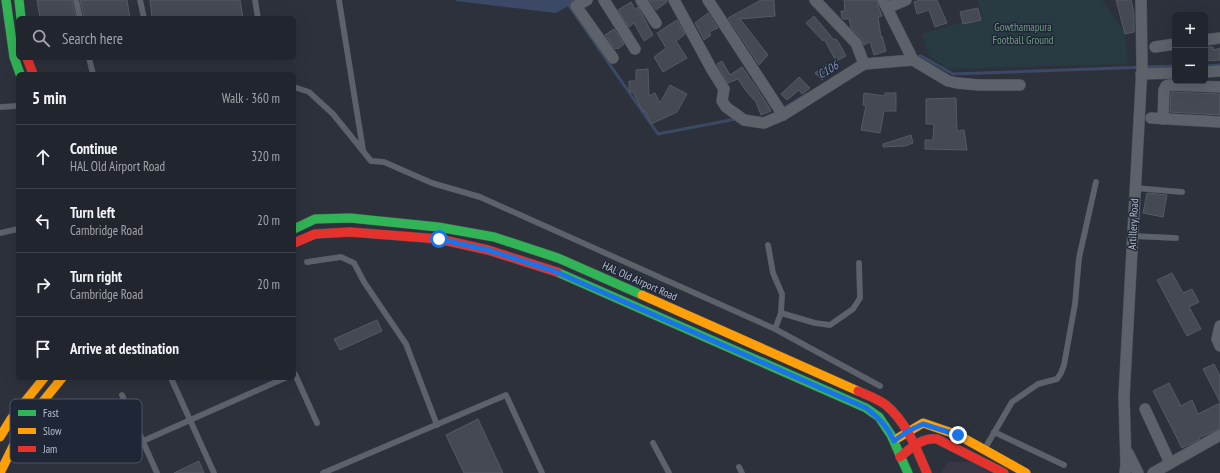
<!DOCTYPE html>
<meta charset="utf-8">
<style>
body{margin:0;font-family:"PT Sans Narrow",sans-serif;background:#292d35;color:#f1f3f6}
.controls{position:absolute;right:12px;top:12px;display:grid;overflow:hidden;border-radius:6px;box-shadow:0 4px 16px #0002}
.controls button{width:36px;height:36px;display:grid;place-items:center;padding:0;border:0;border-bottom:1px solid #3e4249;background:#21252d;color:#f1f3f6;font:20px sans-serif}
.stop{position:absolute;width:12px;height:12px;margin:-9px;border:3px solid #1a73e8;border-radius:50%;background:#fff}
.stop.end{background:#1a73e8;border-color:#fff;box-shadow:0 1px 4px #0008}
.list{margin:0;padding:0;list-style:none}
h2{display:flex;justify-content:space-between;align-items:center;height:52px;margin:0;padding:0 16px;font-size:17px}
h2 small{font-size:13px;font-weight:400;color:#a2a5aa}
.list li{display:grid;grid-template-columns:26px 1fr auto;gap:12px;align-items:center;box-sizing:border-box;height:64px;padding:0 16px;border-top:1px solid #3e4249}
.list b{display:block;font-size:15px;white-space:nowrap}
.list p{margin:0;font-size:13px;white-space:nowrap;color:#a2a5aa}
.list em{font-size:13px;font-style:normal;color:#a2a5aa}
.icon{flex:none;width:22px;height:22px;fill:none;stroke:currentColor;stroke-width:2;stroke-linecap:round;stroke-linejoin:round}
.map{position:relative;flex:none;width:1220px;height:473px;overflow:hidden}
.search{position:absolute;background:#21252d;box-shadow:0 4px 16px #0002;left:16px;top:16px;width:280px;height:44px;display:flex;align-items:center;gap:10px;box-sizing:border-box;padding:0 14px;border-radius:6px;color:#a2a5aa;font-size:15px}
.panel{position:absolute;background:#21252d;box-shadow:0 4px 16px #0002;left:16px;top:72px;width:280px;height:308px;border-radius:6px}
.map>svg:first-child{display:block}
.medical{fill:#393645}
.green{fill:#293b42}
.water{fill:#3b4967}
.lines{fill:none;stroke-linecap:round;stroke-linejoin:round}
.stream{stroke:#3b4967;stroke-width:3}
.building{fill:#454a52;stroke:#555963}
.lane-casing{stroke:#494d55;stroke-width:6}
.street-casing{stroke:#494d55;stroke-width:12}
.fast-casing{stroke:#494d55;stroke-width:10}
.slow-casing{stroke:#494d55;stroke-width:10}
.jam-casing{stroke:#494d55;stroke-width:10}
.lane{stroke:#5d616a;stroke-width:5.5}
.street{stroke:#5d616a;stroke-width:11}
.fast{stroke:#30b455;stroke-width:9}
.slow{stroke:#ff9f0a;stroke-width:9}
.jam{stroke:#e5322d;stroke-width:9}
.route{stroke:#1a73e8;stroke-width:5}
.labels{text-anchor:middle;stroke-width:3;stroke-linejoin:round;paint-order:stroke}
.park-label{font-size:11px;fill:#6f9d7e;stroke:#1f2737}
.street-label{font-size:11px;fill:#b8bdcc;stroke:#1f2737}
.water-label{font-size:12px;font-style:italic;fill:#7f90b3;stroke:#1f2737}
.key{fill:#1f2737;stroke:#4d5464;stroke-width:1}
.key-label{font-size:11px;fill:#b8bdcc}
</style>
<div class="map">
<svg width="1220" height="473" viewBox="0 0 1220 473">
<rect width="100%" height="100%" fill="#2c313c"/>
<path class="medical" d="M948,462h24l18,11h-49z"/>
<path class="green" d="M978,0h124l23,34 3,30 -145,4 -35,1 -19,-14 -7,-21 60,-17z"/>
<path class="water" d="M455,0h124l-23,13 -100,-12z"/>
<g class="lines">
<g class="stream">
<path d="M565,0l93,134 78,-15"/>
<path d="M915,57l6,-1 32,18 222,-8"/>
<path d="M1205,66l15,-1"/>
<path d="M782,109l25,-15"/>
</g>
</g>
<g class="building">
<path d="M37,0h35l4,18h-36z"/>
<path d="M80,0h47l3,18h-46z"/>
<path d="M150,0h90l3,18h-91z"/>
<path d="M649,0h18v2l-11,8z"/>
<path d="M761,0h13l1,16 -35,3 28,36 -9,10 -31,-47z"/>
<path d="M844,0h32l6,16 -4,1 3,20 1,-1 4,15 -12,4 -4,-13 -6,3 -3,-7 -10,-10 -2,-9h-6l-1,-1 -1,-7h4z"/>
<path d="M920,0h17l10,23 -12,4 -6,-17 -12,4 -3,-12z"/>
<path d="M1116,0h15l3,13v19l-9,2z"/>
<path d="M631,2l4,7 3,-2 15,28 -9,6 -10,-18 -5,4 -11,-17z"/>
<path d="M978,8l3,12 -18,4 -3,-12z"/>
<path d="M708,13l10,15 -9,4 2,3 -7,5 -9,-17z"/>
<path d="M814,16l20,24 2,-1 3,4 7,13 -10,5 -12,-22 -1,2 -17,-18z"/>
<path d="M677,20l8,14 -9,7 11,17 -24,14 -9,-15 12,-9 -9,-15z"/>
<path d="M614,29l10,15 -6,5 -1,-1 -2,1 -10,-14z"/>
<path d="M1205,47h8l1,3 6,-2v12l-15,1z"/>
<path d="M722,61l8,14 12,-8 6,8v1l4,5 17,26 2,4 -10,4 -5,-13 -10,-11 -8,-12 -10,4 -11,-19z"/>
<path d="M827,64l6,8 -11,8 -7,-7z"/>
<path d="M648,69l1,27 6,-3 5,10 10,-18 17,9 -10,18 -26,12 -6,-13 -2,1 -10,-20h-4v-11h7v-11z"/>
<path d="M799,77l11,11 -8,6 -3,-4 -12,10 -6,-6z"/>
<path d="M1171,92l49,2v21l-50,-3z"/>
<path d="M864,93l21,3v-3h11v18h-12l-4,22 -19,-3 5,-25h-3z"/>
<path d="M956,98l1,33 7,-1 3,20 -42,-1v-9h8l1,-16h-8v-25z"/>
<path d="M911,135l2,8 -8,3 -22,1v-3z"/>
<path d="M1147,193l20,2 -4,22 -20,-4z"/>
<path d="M1172,273l11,20 9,-4 7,13 -10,5 12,22 -14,7 -30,-56z"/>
<path d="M377,320l5,11 -42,19 -6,-11z"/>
<path d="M1214,364l6,12v26l-17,-33z"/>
<path d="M1169,383l12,23 11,-6 6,14 22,-11v25l-21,10 1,1 -18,9 -29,-57z"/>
<path d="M478,419l25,54h-39l-18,-38z"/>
<path d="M199,461l5,12h-30z"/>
</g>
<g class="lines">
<defs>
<g id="lane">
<path d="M76,0l4,18"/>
<path d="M140,0l4,18"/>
<path d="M255,0l3,18"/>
<path d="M339,0l24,150"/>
<path d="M89,58l4,16"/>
<path d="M294,87l15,5 24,22 38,47 13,1 48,21 48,14 295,132 105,57"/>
<path d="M0,107l18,-1"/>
<path d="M1135,188l47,4"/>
<path d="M0,233l18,-4"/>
<path d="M1132,236l44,2"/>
<path d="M768,245l5,28 9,21 -1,19 -6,16"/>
<path d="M307,262l34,-5 13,6 10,19 42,62 31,81"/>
<path d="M781,313l34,10 15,2 23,-16 7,-11 -1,-35"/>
<path d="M294,374h1l22,49"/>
<path d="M171,378l43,95"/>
<path d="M122,395l35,78"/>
<path d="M994,432l70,33"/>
<path d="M143,441l142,-63"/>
<path d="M653,443l16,30"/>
<path d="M984,450l28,-48 26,-18 19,-5 4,-6 3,-8 11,-61 4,-46 17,-76"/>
<path d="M739,467l3,6"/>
<path d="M323,473l183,-78 36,78"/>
</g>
<g id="street">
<path d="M587,0l-11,6 37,52"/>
<path d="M604,0l31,49"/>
<path d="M641,0l15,23"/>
<path d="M674,0l37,68 13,21 -2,12 4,6 18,13 20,3 19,-8"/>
<path d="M708,0l75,115 81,-51 49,-4"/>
<path d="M815,0l41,43 8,21"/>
<path d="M883,0l30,60 35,21 9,2 22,2h41"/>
<path d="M887,8l19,-8"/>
<path d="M1205,40l15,-2"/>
<path d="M1155,47l20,-3"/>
<path d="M1205,72l15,-1"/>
<path d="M1141,74l34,-1"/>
<path d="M1151,118l69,4"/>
<path d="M1163,119l1,-29 2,-4 3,-1 51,2"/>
<path d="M1220,326l-3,13 3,7"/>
<path d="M1145,409l25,54"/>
<path d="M1128,453l10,20"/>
<path d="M1125,473l1,-8 -2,-68 18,-330 -1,-67"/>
<path d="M1153,473l67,-38"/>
</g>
<g id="fast">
<path d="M6,0l8,57 6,17"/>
<path d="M19,0l2,18"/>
<path d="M294,229l21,-10 35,-1 88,9 56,10 64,21 84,37"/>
<path d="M557,272l309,136 13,9 12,18 17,38"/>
</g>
<g id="slow">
<path d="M642,295l216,96"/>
<path d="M0,437l11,-18 33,-41"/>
<path d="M898,438l25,-15 35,12 68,38"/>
<path d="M0,473l23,-47 39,-48"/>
</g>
<g id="jam">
<path d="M27,58l6,16"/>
<path d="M294,243l21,-9 35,-2 89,7 49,11 69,22"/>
<path d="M858,391c9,4 20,8 28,14 21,18 30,43 41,68"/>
<path d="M900,457c11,-9 22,-20 37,-18l67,34"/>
</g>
</defs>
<use href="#lane" class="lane-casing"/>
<use href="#street" class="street-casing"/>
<use href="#fast" class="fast-casing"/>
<use href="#slow" class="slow-casing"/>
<use href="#jam" class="jam-casing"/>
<use href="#lane" class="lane"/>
<use href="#street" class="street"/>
<use href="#fast" class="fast"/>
<use href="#slow" class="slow"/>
<use href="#jam" class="jam"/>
</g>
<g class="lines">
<path class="route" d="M439,239l49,11 66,21 312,137c13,10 21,18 28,33l14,-10 15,-7 35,11"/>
</g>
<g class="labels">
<g class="park-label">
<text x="1023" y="31">Gowthamapura<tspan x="1023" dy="13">Football Ground</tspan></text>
</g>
<g class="street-label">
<text transform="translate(1133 224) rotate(-87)" y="4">Artillery Road</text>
<text transform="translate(640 281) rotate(24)" y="4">HAL Old Airport Road</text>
</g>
<g class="water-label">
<text transform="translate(828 70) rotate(-31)" y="4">C106</text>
</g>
</g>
<rect x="10" y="399" width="132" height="64" rx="6" class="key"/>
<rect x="18" y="410" width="18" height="6" fill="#30b455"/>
<rect x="18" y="428" width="18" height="6" fill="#ff9f0a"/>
<rect x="18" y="446" width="18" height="6" fill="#e5322d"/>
<g class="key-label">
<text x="43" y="417">Fast</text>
<text x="43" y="435">Slow</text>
<text x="43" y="453">Jam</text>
</g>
</svg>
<div class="controls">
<button>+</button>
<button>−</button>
</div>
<div class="stop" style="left:439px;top:239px"></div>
<div class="stop end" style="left:958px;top:435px"></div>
<div class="search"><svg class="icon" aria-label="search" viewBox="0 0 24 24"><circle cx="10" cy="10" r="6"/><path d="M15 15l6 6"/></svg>Search here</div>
<section class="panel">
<h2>5 min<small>Walk · 360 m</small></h2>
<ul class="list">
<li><svg class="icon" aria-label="ahead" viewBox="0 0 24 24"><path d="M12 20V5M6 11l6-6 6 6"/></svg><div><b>Continue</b><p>HAL Old Airport Road</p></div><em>320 m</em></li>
<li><svg class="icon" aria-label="left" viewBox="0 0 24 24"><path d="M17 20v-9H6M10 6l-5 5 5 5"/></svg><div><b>Turn left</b><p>Cambridge Road</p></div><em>20 m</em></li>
<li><svg class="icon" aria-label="right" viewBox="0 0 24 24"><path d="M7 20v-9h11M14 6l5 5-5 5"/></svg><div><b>Turn right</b><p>Cambridge Road</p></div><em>20 m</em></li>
<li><svg class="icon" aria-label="arrive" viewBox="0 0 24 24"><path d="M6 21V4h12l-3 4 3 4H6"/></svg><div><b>Arrive at destination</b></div></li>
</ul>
</section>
</div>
